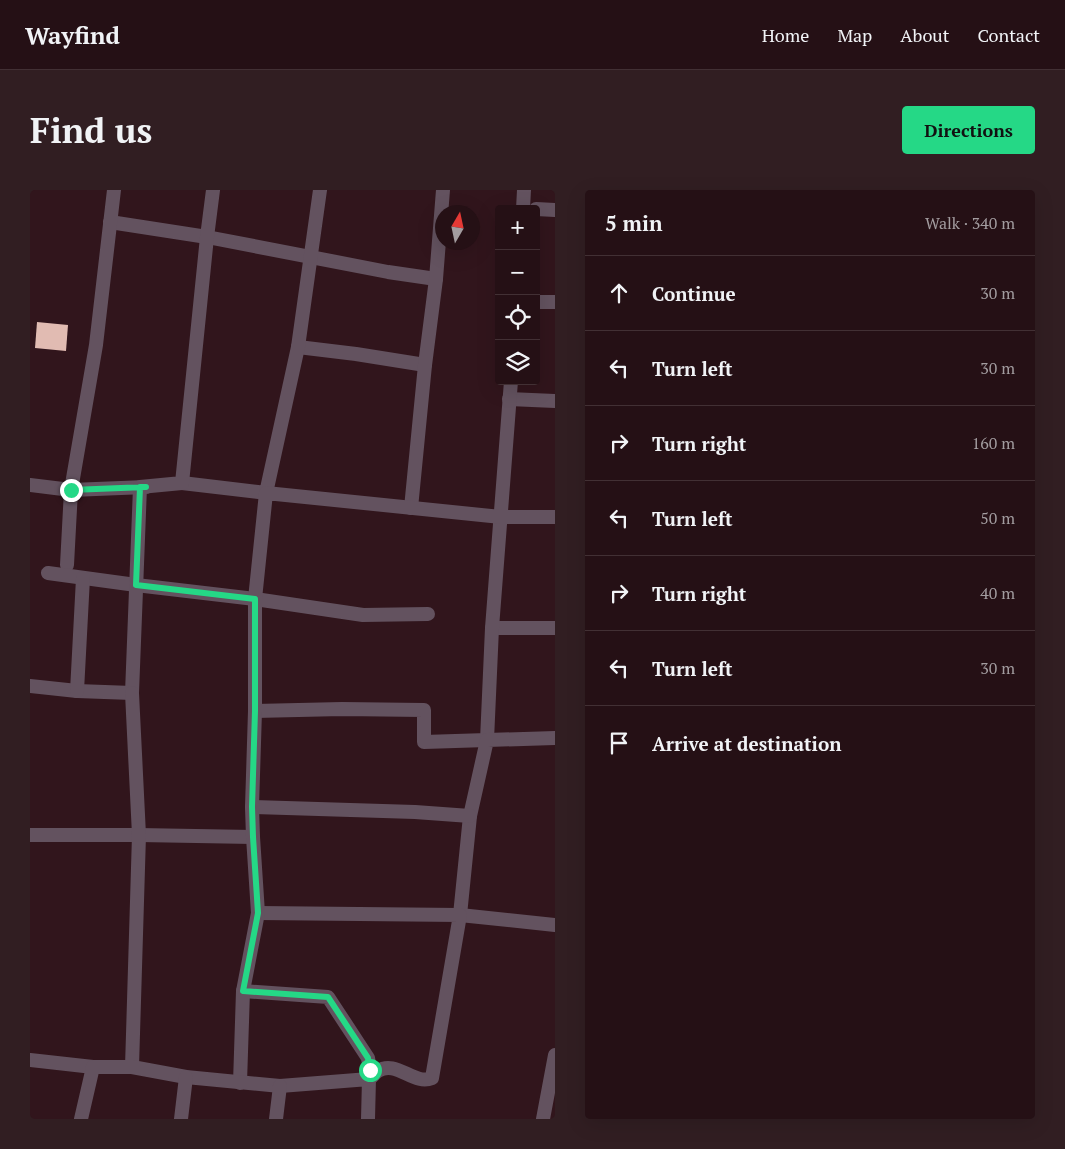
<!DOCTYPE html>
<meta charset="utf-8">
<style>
body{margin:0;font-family:"PT Serif",serif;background:#311e22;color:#f1f3f6}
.controls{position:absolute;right:15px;top:15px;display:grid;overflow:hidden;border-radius:5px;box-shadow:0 5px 20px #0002}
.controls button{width:45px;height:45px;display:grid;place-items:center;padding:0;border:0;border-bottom:1px solid #423034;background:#251015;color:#f1f3f6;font:25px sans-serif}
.compass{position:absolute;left:405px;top:15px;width:45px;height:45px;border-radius:50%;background:#251015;box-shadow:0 5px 20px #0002;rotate:9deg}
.stop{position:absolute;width:15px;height:15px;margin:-11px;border:4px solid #25d886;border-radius:50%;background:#fff}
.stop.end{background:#25d886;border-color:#fff;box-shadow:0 1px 5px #0008}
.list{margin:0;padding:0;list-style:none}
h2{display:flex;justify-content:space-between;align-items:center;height:65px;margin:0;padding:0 20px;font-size:21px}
h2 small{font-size:16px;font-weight:400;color:#a39da0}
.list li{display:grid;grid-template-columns:32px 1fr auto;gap:15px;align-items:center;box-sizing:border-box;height:75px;padding:0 20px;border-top:1px solid #423034}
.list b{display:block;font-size:19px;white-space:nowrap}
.list em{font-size:16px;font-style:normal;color:#a39da0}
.icon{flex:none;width:28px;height:28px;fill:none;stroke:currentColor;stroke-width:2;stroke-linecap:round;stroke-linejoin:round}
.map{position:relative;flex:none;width:525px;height:929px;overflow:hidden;border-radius:5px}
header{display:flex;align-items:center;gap:30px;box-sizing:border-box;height:70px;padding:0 25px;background:#251015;border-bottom:1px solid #423034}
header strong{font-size:24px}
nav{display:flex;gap:28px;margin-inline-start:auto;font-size:18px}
.intro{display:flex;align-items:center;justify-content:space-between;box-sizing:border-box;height:120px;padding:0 30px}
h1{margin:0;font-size:35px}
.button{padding:12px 22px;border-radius:5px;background:#25d886;color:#111;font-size:18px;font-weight:700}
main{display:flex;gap:30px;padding:0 30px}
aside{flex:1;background:#251015;border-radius:5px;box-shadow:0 5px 20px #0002}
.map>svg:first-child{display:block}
.building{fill:#e1bbb2}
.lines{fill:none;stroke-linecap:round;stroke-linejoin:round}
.minor{stroke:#63525f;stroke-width:14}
.route{stroke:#25d886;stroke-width:6}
</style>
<header>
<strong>Wayfind</strong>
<nav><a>Home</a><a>Map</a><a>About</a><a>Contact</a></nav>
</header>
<div class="intro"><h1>Find us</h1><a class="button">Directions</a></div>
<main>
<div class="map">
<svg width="525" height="929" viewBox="0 0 525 929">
<rect width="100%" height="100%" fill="#31151c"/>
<path class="building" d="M7,132l31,3 -2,26 -31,-3z"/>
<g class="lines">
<g class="minor">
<path d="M493,19l1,-19"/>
<path d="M506,19l19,1"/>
<path d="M80,32l97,15 181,35 48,7"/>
<path d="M506,112h19"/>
<path d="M268,157l58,7 69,11"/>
<path d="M479,209l46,2"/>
<path d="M152,293l84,10 32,-146 22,-157"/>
<path d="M0,295l41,5 25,-145 18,-155"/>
<path d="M381,318l14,-143 11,-86 7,-89"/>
<path d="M37,375l4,-75 75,-3"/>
<path d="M18,383l88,12 119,14 108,16 65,-1"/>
<path d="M462,438h63"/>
<path d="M0,496l47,5 55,2 8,-206 42,-4 25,-246 6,-47"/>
<path d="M47,501l6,-113"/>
<path d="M225,521l87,-2 82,1v32l63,-2 5,-112 19,-247"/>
<path d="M525,548l-68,2 -17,76 -10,99 95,10"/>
<path d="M222,617l163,5 55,4"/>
<path d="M0,645h109l114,2"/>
<path d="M213,801l85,6 40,61 2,12 -1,9c3,-2 6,-6 9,-8 18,-12 36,15 54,7l28,-163 -202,-2"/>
<path d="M0,870l63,7"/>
<path d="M102,877l7,-232 -7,-142"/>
<path d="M210,893l3,-92 15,-78 -5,-76 -1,-30 3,-96v-112l11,-106 235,24h54"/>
<path d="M51,929l12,-52h39l54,10 94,9 89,-7 -1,40"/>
<path d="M151,929l5,-42"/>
<path d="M246,929l4,-33"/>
<path d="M513,929l12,-64"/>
</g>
</g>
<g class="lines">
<path class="route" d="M41,300l75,-3h-6l-4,98 119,14v112l-3,96 1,30 5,76 -15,78 85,6 40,61 2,12"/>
</g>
</svg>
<div class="controls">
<button>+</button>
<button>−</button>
<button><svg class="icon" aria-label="locate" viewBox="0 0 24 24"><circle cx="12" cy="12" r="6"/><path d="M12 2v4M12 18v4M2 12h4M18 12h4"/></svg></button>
<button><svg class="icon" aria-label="layers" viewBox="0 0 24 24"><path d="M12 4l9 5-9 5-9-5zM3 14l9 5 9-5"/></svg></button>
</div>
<svg class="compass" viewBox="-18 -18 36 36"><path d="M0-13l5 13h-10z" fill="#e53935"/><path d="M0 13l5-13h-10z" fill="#a39da0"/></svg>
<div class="stop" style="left:340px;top:880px"></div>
<div class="stop end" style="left:41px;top:300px"></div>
</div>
<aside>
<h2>5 min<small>Walk · 340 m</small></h2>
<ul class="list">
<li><svg class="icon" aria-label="ahead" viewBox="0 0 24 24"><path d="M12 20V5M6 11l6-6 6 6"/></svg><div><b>Continue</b></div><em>30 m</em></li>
<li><svg class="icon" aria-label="left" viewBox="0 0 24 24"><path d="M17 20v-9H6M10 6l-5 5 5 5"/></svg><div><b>Turn left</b></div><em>30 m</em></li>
<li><svg class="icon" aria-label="right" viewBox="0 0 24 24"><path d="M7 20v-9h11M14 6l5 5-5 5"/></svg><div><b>Turn right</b></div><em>160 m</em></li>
<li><svg class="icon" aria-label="left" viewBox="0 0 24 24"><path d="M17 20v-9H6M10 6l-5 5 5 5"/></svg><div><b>Turn left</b></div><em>50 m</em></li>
<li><svg class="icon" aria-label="right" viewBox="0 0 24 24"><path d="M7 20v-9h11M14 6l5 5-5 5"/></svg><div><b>Turn right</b></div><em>40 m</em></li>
<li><svg class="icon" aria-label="left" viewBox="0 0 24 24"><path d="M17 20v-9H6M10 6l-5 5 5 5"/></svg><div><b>Turn left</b></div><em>30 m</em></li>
<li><svg class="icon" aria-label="arrive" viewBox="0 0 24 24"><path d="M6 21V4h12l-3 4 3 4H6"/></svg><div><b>Arrive at destination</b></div></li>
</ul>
</aside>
</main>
